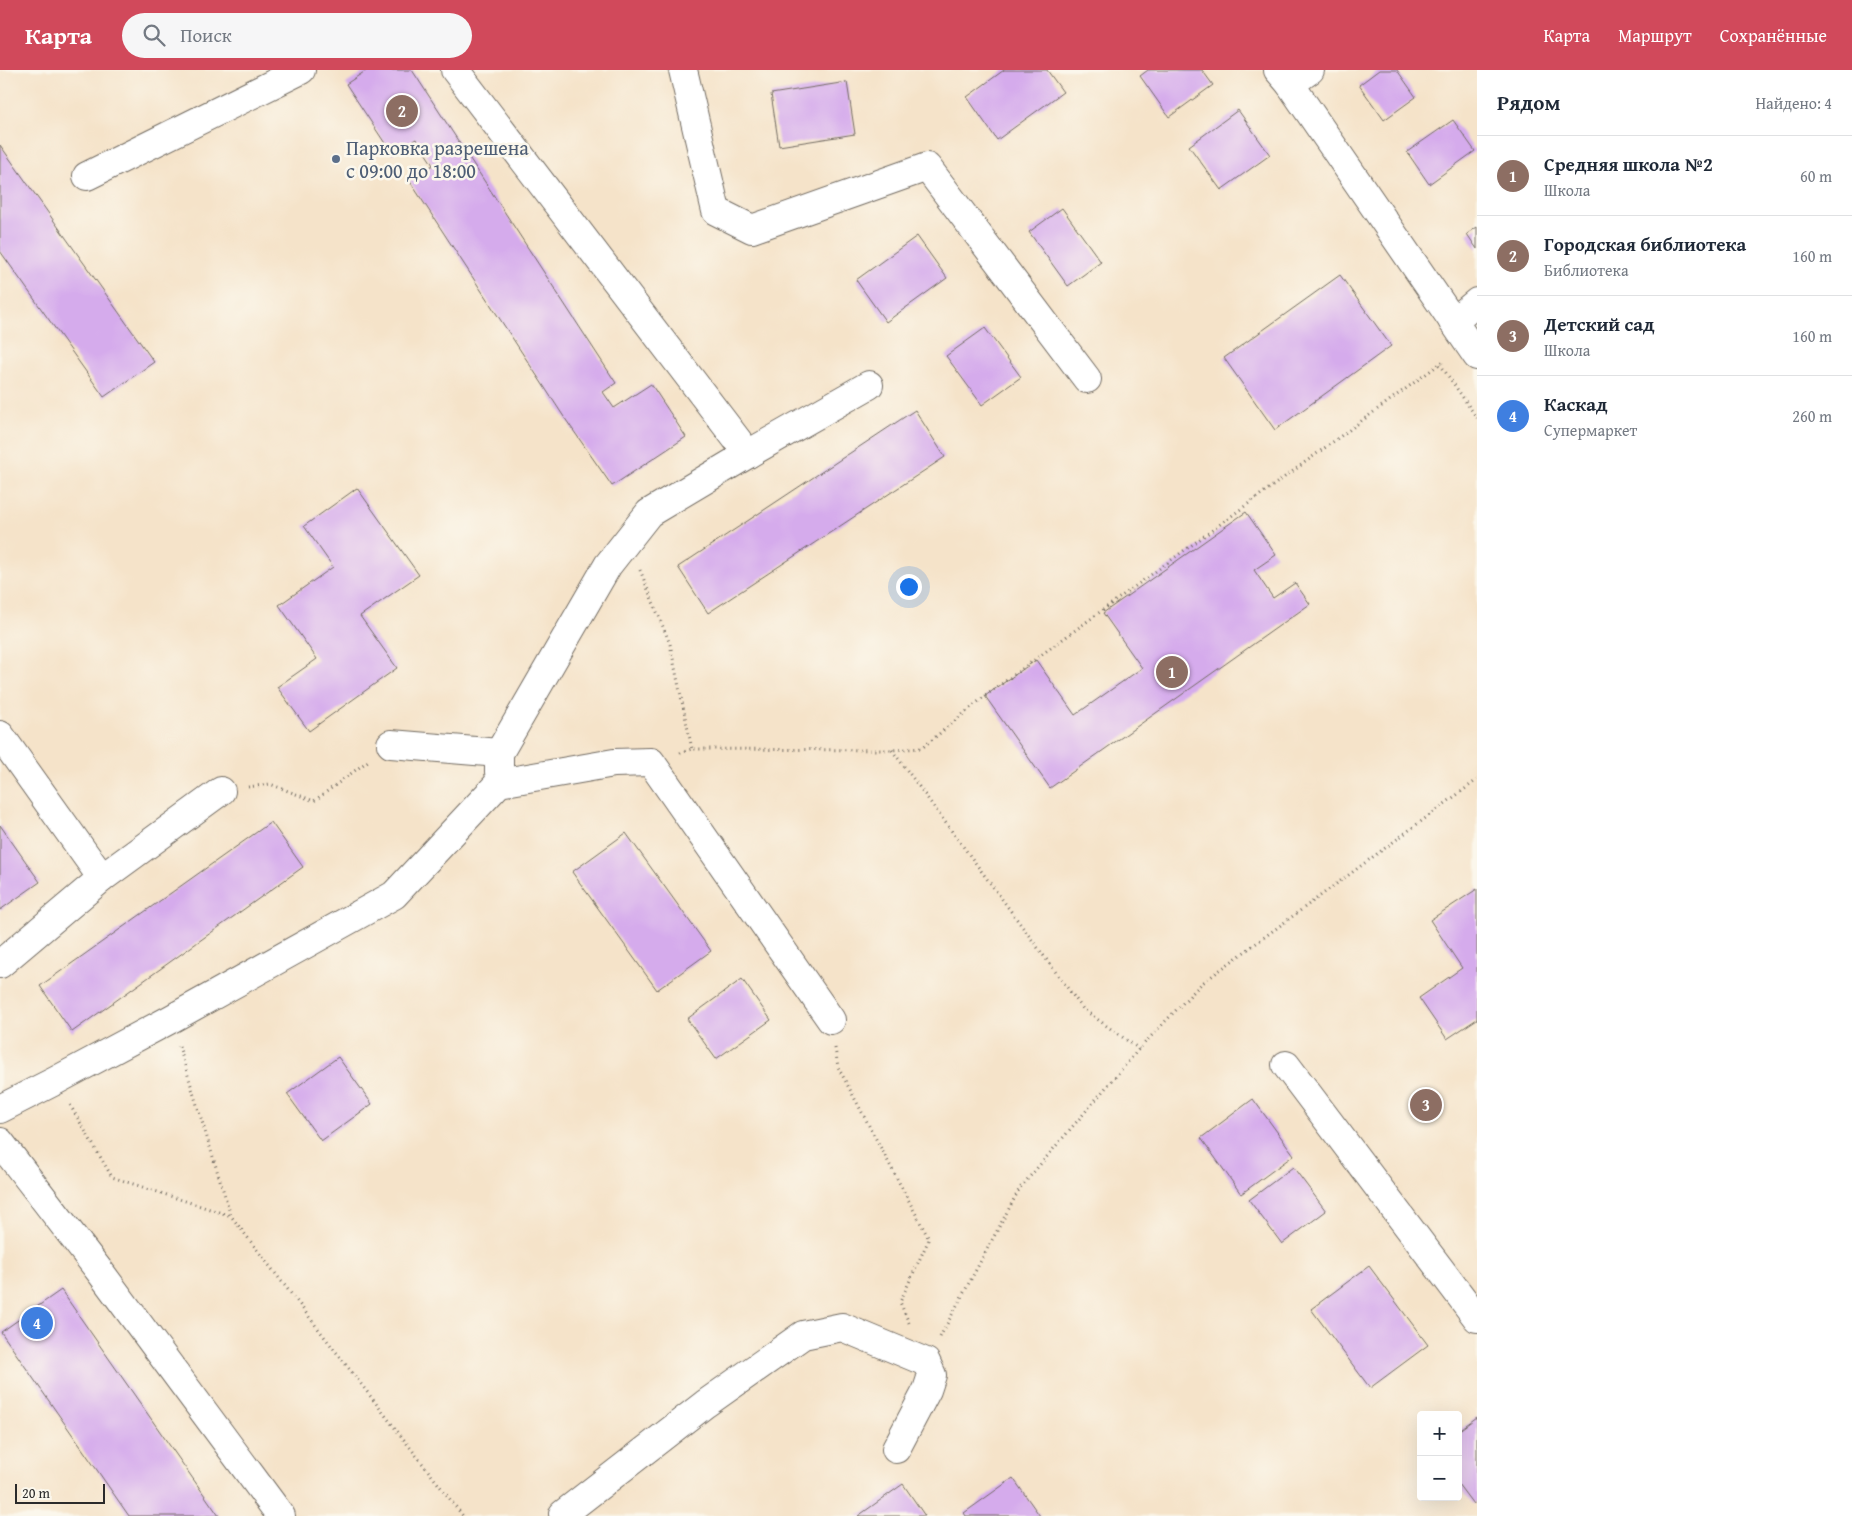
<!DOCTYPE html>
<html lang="ru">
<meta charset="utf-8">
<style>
body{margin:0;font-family:"Gentium Book Plus",serif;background:#f6f6f7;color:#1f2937}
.controls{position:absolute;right:15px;bottom:15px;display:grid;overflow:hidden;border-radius:5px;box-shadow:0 5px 20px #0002}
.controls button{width:45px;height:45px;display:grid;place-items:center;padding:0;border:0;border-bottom:1px solid #e0e1e3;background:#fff;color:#1f2937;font:25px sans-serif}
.scale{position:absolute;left:15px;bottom:12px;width:90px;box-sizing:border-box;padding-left:5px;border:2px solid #2b2b2b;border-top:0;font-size:14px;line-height:18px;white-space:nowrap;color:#2b2b2b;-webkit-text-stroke:4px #fbf7ec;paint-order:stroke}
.you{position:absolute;left:908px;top:516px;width:18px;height:18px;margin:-12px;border:4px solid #fff;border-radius:50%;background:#1a73e8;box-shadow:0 0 0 8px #1a73e833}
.badge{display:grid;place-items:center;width:32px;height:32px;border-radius:50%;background:#d1495b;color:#fff;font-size:16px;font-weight:700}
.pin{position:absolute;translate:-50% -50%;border:2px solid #fff;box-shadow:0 1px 5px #0006}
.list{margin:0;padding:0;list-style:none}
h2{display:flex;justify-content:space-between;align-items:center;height:65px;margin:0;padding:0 20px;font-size:21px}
h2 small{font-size:16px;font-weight:400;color:#747a83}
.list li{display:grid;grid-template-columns:32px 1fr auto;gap:15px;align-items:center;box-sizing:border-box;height:80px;padding:0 20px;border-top:1px solid #e0e1e3}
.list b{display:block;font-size:19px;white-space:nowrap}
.list p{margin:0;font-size:16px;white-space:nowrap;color:#747a83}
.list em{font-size:16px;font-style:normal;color:#747a83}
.icon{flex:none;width:28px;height:28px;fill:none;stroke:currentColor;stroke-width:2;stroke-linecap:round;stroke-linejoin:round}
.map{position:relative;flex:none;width:1477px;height:1446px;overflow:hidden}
header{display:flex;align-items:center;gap:30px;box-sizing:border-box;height:70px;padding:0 25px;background:#d1495b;color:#fff}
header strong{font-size:24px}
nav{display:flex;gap:28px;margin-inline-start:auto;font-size:18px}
.search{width:350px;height:45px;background:#f6f6f7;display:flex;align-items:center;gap:12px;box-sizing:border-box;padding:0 18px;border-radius:28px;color:#747a83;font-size:19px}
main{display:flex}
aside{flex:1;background:#fff}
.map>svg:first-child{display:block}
.building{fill:#d5abec}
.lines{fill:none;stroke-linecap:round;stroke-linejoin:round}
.minor-casing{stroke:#726b62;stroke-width:30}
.path{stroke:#726b62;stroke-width:3;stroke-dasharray:1 4;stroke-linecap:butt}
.minor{stroke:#fff;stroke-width:28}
.service-dot{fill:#5c6f8a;stroke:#fbf7ec;stroke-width:2}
.labels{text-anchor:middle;stroke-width:5;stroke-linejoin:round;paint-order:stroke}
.service-label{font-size:20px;fill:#4e5e75;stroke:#fbf7ec;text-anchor:start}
</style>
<header>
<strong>Карта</strong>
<div class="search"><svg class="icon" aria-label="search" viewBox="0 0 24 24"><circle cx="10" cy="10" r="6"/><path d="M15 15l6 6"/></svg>Поиск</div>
<nav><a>Карта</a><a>Маршрут</a><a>Сохранённые</a></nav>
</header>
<main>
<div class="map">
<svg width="1477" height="1446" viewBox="0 0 1477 1446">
<rect width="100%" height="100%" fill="#fbf7ec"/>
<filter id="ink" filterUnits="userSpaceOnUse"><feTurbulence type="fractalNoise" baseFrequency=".02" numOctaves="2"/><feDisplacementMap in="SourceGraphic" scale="10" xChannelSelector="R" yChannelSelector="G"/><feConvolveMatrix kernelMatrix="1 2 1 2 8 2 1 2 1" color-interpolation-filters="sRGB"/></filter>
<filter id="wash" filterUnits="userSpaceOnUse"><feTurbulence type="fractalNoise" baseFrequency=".0096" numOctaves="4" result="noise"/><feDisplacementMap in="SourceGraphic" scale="20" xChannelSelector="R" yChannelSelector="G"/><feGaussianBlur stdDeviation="1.12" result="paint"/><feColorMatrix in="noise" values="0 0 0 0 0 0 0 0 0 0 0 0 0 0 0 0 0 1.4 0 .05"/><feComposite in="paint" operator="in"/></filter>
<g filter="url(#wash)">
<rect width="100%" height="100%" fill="#f5e3c9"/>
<g id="blocks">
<g class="building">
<path d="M367,0h45l204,313 -13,9 11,16 37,-24 35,53 -74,49 -48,-69 -155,-237 24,-15 -17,-26 -24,15 -46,-70z"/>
<path d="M1004,0h43l16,22 -66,48 -30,-43z"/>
<path d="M1148,0h54l11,15 -44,32 -29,-41z"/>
<path d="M1379,0h18l19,27 -32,23 -25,-35z"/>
<path d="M847,12l8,52 -76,12 -8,-52z"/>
<path d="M1238,40l32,45 -49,35 -32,-44z"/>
<path d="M1453,50l22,31 -46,33 -22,-32z"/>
<path d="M0,75l154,217 -50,35 -104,-146z"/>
<path d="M1062,138l39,54 -33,24 -39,-54z"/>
<path d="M1477,157v22l-10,-15z"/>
<path d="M917,166l30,42 -61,44 -30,-42z"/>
<path d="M1340,205l51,71 -116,84 -51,-72z"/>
<path d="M985,258l36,49 -39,28 -36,-49z"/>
<path d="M915,340l30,47 -237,156 -30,-46z"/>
<path d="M357,418l62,87 -59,41 37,52 -88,63 -32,-44 40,-28 -38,-54 54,-38 -29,-41z"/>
<path d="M1246,442l30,43 -22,15 19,28 22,-15 15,21 -260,184 -65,-92 51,-36 39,55 67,-47 -39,-55z"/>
<path d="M271,752l32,45 -231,165 -32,-46z"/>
<path d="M0,755l40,57 -40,28z"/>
<path d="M626,763l85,118 -54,39 -85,-118z"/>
<path d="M1477,819v130l-30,20 -28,-41 43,-30 -32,-48z"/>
<path d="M742,909l29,41 -55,39 -29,-40z"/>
<path d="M338,987l34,47 -51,37 -34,-47z"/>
<path d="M1253,1029l41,56 -53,39 -40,-56z"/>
<path d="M1293,1097l33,44 -44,33 -33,-44z"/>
<path d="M1369,1196l59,79 -58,43 -59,-79z"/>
<path d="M61,1220l158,226h-90l-128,-184z"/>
<path d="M1477,1347v84l-4,3 -15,-20v-53z"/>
<path d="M1013,1408l27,38h-74l-2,-3z"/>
<path d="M903,1414l22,32h-67z"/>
</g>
</g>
</g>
<g filter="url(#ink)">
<use href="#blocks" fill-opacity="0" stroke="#726b62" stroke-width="1"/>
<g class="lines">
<defs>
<g id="minor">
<path d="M455,0l293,384 121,-69"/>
<path d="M683,0l33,141 36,18 175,-62 160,212"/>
<path d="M1278,0l12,14 187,272"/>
<path d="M1290,14l20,-14"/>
<path d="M87,106l214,-106"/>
<path d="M1453,252l24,-20"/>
<path d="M0,665l102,143"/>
<path d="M391,674l108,9v19"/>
<path d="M499,683l109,-188 41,-52 99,-59"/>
<path d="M0,894l102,-86 119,-87"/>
<path d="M1286,995l191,253"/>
<path d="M0,1039l55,-28 116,-62 223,-124 105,-112 115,-20 37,-1 180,258"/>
<path d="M0,1072l101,131 180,243"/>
<path d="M563,1444l142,-110 98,-69 39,-8 84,35 6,13 -5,15 -31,59"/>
</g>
</defs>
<use href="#minor" class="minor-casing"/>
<g class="path">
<path d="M1440,294l37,54"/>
<path d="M640,500l30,74 22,105"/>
<path d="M892,680l191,259 56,40"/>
<path d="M680,683l12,-4 200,1 30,-2 63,-52 460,-336"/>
<path d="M248,717l22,-3 44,17 54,-40"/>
<path d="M179,976l52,170 232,300"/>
<path d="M835,978l3,19 91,172 -29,63 9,21"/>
<path d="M70,1035l42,72 119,39"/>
<path d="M940,1267l80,-149 119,-139 62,-65 276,-204"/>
</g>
<use href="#minor" class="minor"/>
</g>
</g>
<circle class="service-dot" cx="336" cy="89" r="5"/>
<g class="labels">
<g class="service-label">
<text x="346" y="85">Парковка разрешена<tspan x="346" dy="23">с 09:00 до 18:00</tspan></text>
</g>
</g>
</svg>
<div class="controls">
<button>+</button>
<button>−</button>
</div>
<div class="scale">20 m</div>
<div class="you"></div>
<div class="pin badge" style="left:1172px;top:602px;background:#8d6e63">1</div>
<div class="pin badge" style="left:402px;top:41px;background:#8d6e63">2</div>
<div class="pin badge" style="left:1426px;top:1035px;background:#8d6e63">3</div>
<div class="pin badge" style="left:37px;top:1253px;background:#3f7fe0">4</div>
</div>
<aside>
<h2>Рядом<small>Найдено: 4</small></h2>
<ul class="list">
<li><span class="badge" style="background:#8d6e63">1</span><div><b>Средняя школа №2</b><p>Школа</p></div><em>60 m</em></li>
<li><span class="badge" style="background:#8d6e63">2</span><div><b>Городская библиотека</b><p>Библиотека</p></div><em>160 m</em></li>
<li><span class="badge" style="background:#8d6e63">3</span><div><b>Детский сад</b><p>Школа</p></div><em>160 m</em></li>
<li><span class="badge" style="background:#3f7fe0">4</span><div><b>Каскад</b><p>Супермаркет</p></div><em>260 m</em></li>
</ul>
</aside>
</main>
